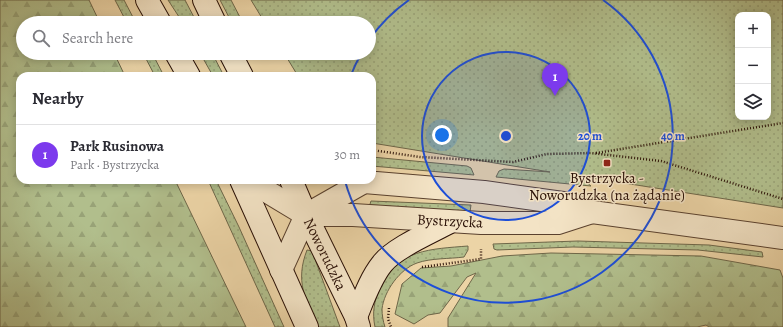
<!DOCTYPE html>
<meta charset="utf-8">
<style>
body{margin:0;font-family:Alegreya,serif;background:#f7f7f7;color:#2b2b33}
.controls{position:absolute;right:12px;top:12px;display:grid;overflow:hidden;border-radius:8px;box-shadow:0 2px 10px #0003}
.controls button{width:36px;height:36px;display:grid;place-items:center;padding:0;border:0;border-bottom:1px solid #e1e1e2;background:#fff;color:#2b2b33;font:20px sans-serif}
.you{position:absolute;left:442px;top:135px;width:14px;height:14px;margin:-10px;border:3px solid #fff;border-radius:50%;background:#1a73e8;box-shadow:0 0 0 6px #1a73e833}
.badge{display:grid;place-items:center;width:26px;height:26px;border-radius:50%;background:#7c3aed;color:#fff;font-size:13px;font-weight:700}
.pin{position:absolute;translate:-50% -33px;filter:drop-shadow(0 1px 2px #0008)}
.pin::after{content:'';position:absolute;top:21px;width:14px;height:12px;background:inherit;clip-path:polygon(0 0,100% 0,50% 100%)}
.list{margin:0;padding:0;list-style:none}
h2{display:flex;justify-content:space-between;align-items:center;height:52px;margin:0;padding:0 16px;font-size:17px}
h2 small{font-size:13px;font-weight:400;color:#7c7c81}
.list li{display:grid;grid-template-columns:26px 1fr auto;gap:12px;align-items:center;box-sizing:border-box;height:60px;padding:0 16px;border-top:1px solid #e1e1e2}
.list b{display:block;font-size:15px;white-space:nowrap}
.list p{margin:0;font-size:13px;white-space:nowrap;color:#7c7c81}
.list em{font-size:13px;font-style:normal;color:#7c7c81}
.icon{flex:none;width:22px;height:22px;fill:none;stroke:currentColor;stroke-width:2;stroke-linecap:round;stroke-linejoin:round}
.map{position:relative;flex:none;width:783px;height:327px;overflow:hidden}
.search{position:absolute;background:#fff;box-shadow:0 2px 10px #0003;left:16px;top:16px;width:360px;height:44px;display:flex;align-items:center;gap:10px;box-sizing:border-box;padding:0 14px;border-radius:22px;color:#7c7c81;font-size:15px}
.panel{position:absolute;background:#fff;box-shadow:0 2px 10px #0003;left:16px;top:72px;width:360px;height:112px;border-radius:12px}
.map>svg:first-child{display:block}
.green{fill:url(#green-dots);stroke:#6e6749;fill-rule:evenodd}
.forest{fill:url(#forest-firs);stroke:#6e6749}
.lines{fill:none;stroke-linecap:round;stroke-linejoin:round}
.tertiary-casing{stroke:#5a412e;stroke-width:24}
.secondary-casing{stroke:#2a1006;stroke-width:24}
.path{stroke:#2a1006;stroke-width:2.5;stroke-dasharray:1 2;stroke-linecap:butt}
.tertiary{stroke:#f3e3c5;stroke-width:22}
.secondary{stroke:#f3e3c5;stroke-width:22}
.ring{fill:none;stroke:#1d4ed8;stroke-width:2}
.poi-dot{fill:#8f2418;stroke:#f3e3c5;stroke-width:1.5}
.labels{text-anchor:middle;stroke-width:3;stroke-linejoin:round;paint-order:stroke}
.poi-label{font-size:15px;fill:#2a1006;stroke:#f3e3c5}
.street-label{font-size:15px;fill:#2a1006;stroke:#f3e3c5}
.centre{fill:#1d4ed8;stroke:#f3e3c5;stroke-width:2}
.ring-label{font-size:12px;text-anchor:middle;font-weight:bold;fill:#1d4ed8;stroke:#f3e3c5;stroke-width:3;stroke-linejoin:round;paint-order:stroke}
</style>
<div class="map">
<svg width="783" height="327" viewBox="0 0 783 327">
<defs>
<pattern id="green-dots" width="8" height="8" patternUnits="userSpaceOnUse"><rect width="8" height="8" fill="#b1be8c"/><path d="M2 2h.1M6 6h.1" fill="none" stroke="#98a277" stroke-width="1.8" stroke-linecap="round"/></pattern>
<pattern id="forest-firs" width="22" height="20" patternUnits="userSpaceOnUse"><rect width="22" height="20" fill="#b1be8c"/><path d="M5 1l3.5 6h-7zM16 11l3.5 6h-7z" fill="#98a277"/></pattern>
</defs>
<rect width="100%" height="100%" fill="#ecd4a6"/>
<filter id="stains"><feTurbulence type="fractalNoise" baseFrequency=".005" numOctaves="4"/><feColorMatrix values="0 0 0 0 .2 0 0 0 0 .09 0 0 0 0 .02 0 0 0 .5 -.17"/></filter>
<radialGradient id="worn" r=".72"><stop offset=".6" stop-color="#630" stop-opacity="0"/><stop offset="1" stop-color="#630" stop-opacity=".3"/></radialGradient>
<g class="green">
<path d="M115,0h9l12,23h-9z"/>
<path d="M168,0h17l12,23h-14z"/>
<path d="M220,0h11l12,23h-11z"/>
<path d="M251,0h532v208l-204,-32 12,10 -95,-9 3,-6 5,-2 46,3 -178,-29v-67h-74l-14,-23h85v-30h-104zM738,15h30v102h-30z"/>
<path d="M143,53h9l12,23h-9z"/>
<path d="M200,53h12l12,23h-11z"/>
<path d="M372,157l95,9 4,2 3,7 -102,-9z"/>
<path d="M208,180h8l23,47 45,100h-9z"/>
<path d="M371,201l100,4 -1,7 -98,-7 -2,-1z"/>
<path d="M578,241l131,4 53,7 1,5 -65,-7 -125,-3 -76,3 -3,-1 -1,-5z"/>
<path d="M468,246v4l-4,7c-15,2 -33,1 -47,6 -17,6 -33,28 -35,46 0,6 1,12 3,18h-10c-3,-14 -1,-26 5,-39 16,-39 52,-39 88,-42z"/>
<path d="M307,250l5,1 28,76h-22c-13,-28 -23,-46 -11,-77z"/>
</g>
<g class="forest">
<path d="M0,0h89l11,23h-77v30h91l11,23h-105v104h155l71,147h-246z"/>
<path d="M551,253l150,3 79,14 3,8v49h-74l-3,-2 -9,2h-249v-9l28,-45 -9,4 -27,36 -12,2 -14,9 -19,-10 7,-30 19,-16 30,-2 51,-10z"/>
</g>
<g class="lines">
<defs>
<g id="tertiary">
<path d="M248,180l58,35h47l128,8h77l34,-11"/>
<path d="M359,180l5,2 120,10 86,12 22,8 191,26"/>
<path d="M281,270l25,-55 58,-33"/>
</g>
<g id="secondary">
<path d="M147,0l13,23"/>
<path d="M204,0l11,23"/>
<path d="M176,53l13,23"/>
<path d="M230,53l12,23"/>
<path d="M241,180l66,147"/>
<path d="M291,180l15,35 50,102 3,10"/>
<path d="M356,317c7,-17 14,-38 26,-53 12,-16 50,-32 68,-42"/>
</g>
</defs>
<use href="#tertiary" class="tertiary-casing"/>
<use href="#secondary" class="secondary-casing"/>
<g class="path">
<path d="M372,150l48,7 93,5 34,-8 44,-1 70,8 122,38"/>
<path d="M596,153l187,-30"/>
<path d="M422,267l59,-8v-10"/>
<path d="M389,308l-1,11 3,8"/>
</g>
<use href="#tertiary" class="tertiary"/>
<use href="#secondary" class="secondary"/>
</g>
<circle cx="506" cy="136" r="84" fill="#1d4ed8" fill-opacity=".12"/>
<g class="ring">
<circle cx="506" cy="136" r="84"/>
<path d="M351 75A167 167 0 0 1 361 54M369 40A167 167 0 0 1 409 0M603 0A167 167 0 1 1 345 181"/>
</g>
<rect class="poi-dot" x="603" y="159" width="8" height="8" rx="2"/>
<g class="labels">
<g class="poi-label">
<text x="607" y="183">Bystrzycka -<tspan x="607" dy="17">Noworudzka (na żądanie)</tspan></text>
</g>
<g class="street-label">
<text transform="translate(450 221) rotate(3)" y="5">Bystrzycka</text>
<text transform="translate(325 254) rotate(64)" y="5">Noworudzka</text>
</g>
</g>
<circle cx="506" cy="136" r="6" class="centre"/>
<g class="ring-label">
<text x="590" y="140">20 m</text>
<text x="673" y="140">40 m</text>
</g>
<rect width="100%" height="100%" filter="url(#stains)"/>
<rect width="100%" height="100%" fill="url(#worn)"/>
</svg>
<div class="controls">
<button>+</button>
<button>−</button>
<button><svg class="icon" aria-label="layers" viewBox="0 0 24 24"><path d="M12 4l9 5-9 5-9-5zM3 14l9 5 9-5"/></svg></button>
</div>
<div class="you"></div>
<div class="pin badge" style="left:555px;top:96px">1</div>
<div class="search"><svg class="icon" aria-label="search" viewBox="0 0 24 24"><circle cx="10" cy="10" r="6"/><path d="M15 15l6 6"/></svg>Search here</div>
<section class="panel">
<h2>Nearby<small></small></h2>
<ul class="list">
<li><span class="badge">1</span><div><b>Park Rusinowa</b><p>Park · Bystrzycka</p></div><em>30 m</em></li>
</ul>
</section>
</div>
